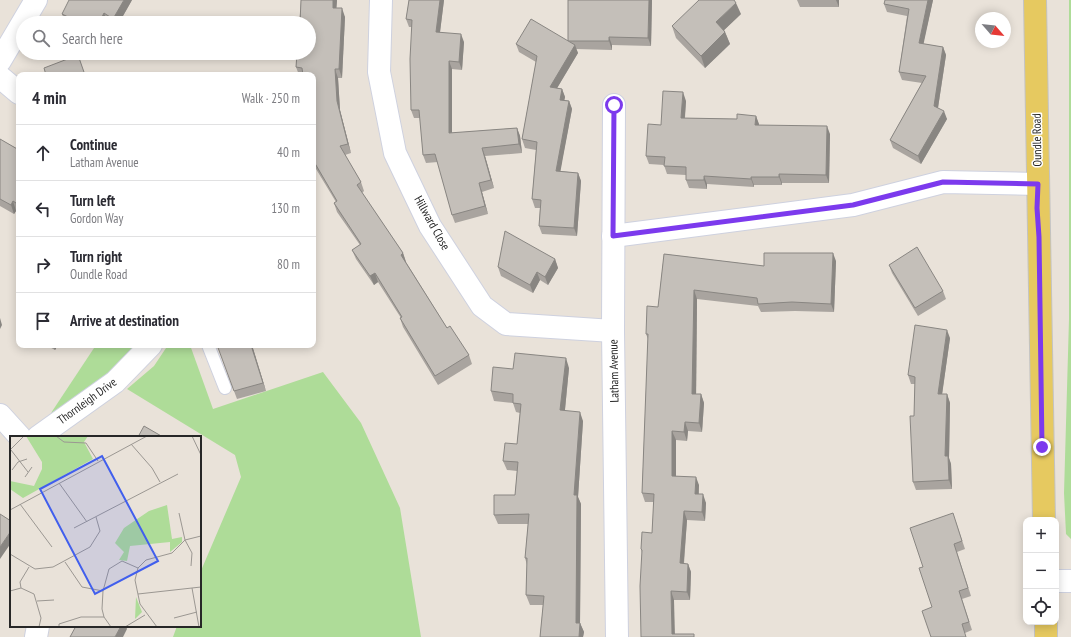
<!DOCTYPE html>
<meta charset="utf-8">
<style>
body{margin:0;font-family:"PT Sans Narrow",sans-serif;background:#f7f7f7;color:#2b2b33}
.controls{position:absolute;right:12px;bottom:12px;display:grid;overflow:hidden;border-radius:8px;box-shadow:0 2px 10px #0003}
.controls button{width:36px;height:36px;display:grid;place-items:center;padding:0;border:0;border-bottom:1px solid #e1e1e2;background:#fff;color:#2b2b33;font:20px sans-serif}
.compass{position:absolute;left:975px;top:12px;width:36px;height:36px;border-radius:50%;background:#fff;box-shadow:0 2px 10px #0003;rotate:118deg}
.stop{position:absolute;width:12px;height:12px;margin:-9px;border:3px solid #7c3aed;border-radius:50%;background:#fff}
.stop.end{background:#7c3aed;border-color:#fff;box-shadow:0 1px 4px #0008}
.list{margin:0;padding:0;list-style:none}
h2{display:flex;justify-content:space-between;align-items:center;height:52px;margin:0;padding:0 16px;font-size:17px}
h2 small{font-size:13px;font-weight:400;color:#7c7c81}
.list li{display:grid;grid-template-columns:26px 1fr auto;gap:12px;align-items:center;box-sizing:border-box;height:56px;padding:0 16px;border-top:1px solid #e1e1e2}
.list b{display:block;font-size:15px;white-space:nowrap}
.list p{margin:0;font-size:13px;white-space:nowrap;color:#7c7c81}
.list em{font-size:13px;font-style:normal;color:#7c7c81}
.icon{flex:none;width:22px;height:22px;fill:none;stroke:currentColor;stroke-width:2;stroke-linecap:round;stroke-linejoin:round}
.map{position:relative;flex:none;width:1071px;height:637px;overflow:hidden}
.search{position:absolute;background:#fff;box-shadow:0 2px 10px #0003;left:16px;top:16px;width:300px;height:44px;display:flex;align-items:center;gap:10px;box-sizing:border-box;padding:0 14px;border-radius:22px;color:#7c7c81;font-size:15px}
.panel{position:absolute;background:#fff;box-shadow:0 2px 10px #0003;left:16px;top:72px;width:300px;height:276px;border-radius:8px}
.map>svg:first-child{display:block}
.green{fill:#aedc98}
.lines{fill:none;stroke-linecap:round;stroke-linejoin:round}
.lane-casing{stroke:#ced1df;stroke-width:14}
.street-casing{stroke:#ced1df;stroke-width:24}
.primary-casing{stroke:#c3c3c3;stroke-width:24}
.lane{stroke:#fff;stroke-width:12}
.street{stroke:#fff;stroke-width:22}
.primary{stroke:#e6c960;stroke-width:22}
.wall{fill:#a9a49f}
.shaded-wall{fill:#898682}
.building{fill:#c4bfb9;stroke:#898682}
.route{stroke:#7c3aed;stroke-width:5}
.labels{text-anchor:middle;stroke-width:3;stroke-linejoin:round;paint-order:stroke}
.street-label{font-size:12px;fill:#272727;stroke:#fff}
.inset-road{fill:none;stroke:#9b9792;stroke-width:1}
.view{fill:#415fed;fill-opacity:0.15;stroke:#415fed;stroke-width:2}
.inset-edge{fill:none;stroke:#272727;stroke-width:2}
</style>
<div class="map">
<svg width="1071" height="637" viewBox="0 0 1071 637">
<rect width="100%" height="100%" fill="#e9e2d9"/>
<g class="green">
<path d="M1069,0h2v539l-5,-5 -2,-41 5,-174z"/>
<path d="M96,345h41c-27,30 -49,51 -86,68z"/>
<path d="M168,345h22l23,64 110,-37 38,51 39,85 21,129h-248l4,-11h23v-53l41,-96 -6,-22 -108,-66 27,-23z"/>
</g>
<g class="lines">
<defs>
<path id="lane" d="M208,345l17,43"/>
<g id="street">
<path d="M381,0l-2,72 16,81 35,73 52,80 24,18 107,7"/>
<path d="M0,61l36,-61"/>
<path d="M0,77l19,16"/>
<path d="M614,105l-1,226 4,306"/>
<path d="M613,236l240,-31 90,-23 95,2"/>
<path d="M0,415l20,22"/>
<path d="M38,437l77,-55 36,-37"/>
<path d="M1056,581h15"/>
<path d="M36,637l2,-11"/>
</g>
<g id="primary">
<path d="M1035,0l9,520"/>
<path d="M1046,637v-15"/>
</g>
</defs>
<use href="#lane" class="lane-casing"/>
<use href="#street" class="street-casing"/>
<use href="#primary" class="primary-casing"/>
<use href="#lane" class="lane"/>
<use href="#street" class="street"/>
<use href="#primary" class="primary"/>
</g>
<g class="wall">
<path d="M132,0l-13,23h-9l-3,-2 -1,2h-40l-1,-1 -3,-8z"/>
<path d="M301,0h36l-1,8 9,9 -3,61h-4l2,32 11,43 -6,2 16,27 3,9 -2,2 41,60 3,9 41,66 22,27 3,9 -34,21 -35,-58 -3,-9h1l-23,-36 -4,3 -18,-26 -4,-9 8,-5 -23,-33 -3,-9 2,-1 -23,-38v-89h-14l-3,-8z"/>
<path d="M409,0h35l-4,32 24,10 -2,28 -10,-1v64l65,-5 3,8 2,17 -37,3 9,32 -12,4 6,22 -33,9 -3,-8 -14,-53 -12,1 -3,-8 -3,-37h-6l-3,-8 1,-83h-3l-3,-8z"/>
<path d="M652,0l-1,46 -39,-1v5l-36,-1 2,4 -21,35 5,1 3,8 -1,3 5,1 3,8 -12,62 18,2 3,8 -4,55 -35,-2 -3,-8 1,-18h-5l-3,-9 4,-49 -11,-2 -3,-9 14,-77 -17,-10 -3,-8 52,-3z"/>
<path d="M797,0h42v7h-39z"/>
<path d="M933,0l-10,44 20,3 3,8 -8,53 9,11 -26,45 -28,-16 -3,-8 32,-57 -20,-3 -3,-8 8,-56 -20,-4 -3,-8z"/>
<path d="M741,14l-17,16 1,2 5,12 -25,24 -29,-30 -4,-12z"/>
<path d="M686,101l-1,17 52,1 19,-3 3,9 71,9 -1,49h-47v2h-28v2l-47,-3v5l-18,-1 -3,-8v-5l-19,-1 -3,-9 -15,-1 -3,-8 15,-31z"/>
<path d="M0,139l19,11v62l-3,-1 -2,3 -14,-8z"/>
<path d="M664,254l100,12 72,-5 -2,51 -39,-1 -34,1 -3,-6 -61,-7 -1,95h5l3,9 -2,29 -14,-1 -1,10 -11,-1v36l23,9v9l7,9 -1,18 -18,-1 -3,44h4l3,8 -1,28h-16l-33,37 1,-84 -1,-4 11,-16 2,-31h-9l-3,-9 6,-154 -2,-5 12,-27z"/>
<path d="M555,259l3,9 -10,17 -8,-5 -7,13 -32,-17 -3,-9z"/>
<path d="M889,265l54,26 3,8 -28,17 -26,-43z"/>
<path d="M950,338l-8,56h5l3,9 -1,55 2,6 1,25 -36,1 -3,-8 2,-98h-4l-3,-9z"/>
<path d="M46,345h12l-3,5z"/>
<path d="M252,345l14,46 -29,8 -3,-8z"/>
<path d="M569,368l-4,42 18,11 -5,76 3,7 -1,119 4,9 -1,5h-43l3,-32h-13l-4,-10 1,-30 -2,-7 3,-34h-30l-4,-9 21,-20 2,-24 -10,-1 -4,-9 14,-17 3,-31 -4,-1 -3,-9 -19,-2 -3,-10 22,-22z"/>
<path d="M956,522l9,27 -8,3 14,44 -9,3 10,31 -7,3 -33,-26z"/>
</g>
<g class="shaded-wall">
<path d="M124,0h8l-13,23h-4l-2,-4z"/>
<path d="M333,0h4l-1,17 -3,-9z"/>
<path d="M440,0h4l-5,40 -3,-8z"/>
<path d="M649,0h3l-1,46 -3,-8z"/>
<path d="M836,0h3v7z"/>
<path d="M928,0h5l-11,51 -3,-8z"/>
<path d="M736,3l5,11 -21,20 -4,-12z"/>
<path d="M342,8l3,9 -3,61 -3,-9z"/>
<path d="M104,13l3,8 -1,2h-7z"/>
<path d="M725,32l5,12 -25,24 -4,-12z"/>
<path d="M461,34l3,8 -2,28 -3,-8z"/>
<path d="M609,37l3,8v5l-3,-9z"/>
<path d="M575,45l3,8 -25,42 -3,-8z"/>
<path d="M943,47l3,8 -9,59 -3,-8z"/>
<path d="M449,61l3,8v72l-3,-8z"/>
<path d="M335,69l3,9 2,32 11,43 -3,-9 -11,-43z"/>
<path d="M562,89l3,8 -2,11 -3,-8z"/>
<path d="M683,92l3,9 -2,26 -3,-9z"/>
<path d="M569,101l3,8 -13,70 -3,-8z"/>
<path d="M944,111l3,8 -26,45 -3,-8z"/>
<path d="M756,116l3,8 -1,9 -3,-8z"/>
<path d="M827,126l3,8 -1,49 -3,-8z"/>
<path d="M517,128l3,8 2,17 -3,-9z"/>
<path d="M482,148l3,8 9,32 -3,-8z"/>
<path d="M578,173l3,8 -4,55 -3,-8z"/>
<path d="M779,174l3,9v2l-3,-8z"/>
<path d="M704,176l3,8v5l-3,-9z"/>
<path d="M751,177l3,8v2l-3,-8z"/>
<path d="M479,183l3,9 6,22 -3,-8z"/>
<path d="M13,201l3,10 -2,3 -3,-9z"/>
<path d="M403,253l3,9 -2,1 -3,-8z"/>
<path d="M833,253l3,8 -2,51 -3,-8z"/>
<path d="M555,259l3,9 -10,17 -3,-8z"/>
<path d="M537,272l3,8 -7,13 -3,-8z"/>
<path d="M375,273l3,9 -4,3 -4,-9z"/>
<path d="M694,290l3,9 -1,104 -4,-9z"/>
<path d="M0,318l2,7 -2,4z"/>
<path d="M947,330l3,8 -9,64 -3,-8z"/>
<path d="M53,345h5l-3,5z"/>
<path d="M251,345h1l14,46 -3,-8z"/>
<path d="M566,358l3,10 -5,51 -4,-9z"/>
<path d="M701,394l3,9 -2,29 -3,-9z"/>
<path d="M947,394l3,9 -1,55 2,6 1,25 -3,-9 -4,-24z"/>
<path d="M580,412l3,9 -5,76 3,7 -1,121v-2l4,9 -1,5h-4l-3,-14 -2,-128z"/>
<path d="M685,422l3,9 -1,10 -3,-9z"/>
<path d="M672,431l4,9v44l-4,-8z"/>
<path d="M696,477l3,8 -1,17 -3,-8z"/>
<path d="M703,494l3,9 -1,18 -3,-9z"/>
<path d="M684,511l3,9 -4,52 -3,-9z"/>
<path d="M11,531v12l-11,16v-12z"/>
<path d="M688,564l3,8 -1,28 -3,-8z"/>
<path d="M671,591l3,9 1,37 -3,-3z"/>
<path d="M121,626h5l1,3 -4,8h-8z"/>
</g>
<g class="building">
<path d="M69,0h55l-11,19 -9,-6 -5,10h-19l-18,-9z"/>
<path d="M301,0h32v8h9l-3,61h-4l2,32 11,43 -8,2 21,36 -4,3 46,68 -2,2 46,73 3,-2 19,29 -34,21 -35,-58 2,-1 -27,-44 -5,3 -18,-26 9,-6 -27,-41 3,-2 -24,-41v-85h-10l-1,-7 -6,-1 1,-14h12v-30h-9z"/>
<path d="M409,0h31l-4,32 25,2 -2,28 -10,-1v72l68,-5 2,16 -37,4 9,32 -12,3 6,23 -33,9 -17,-61 -12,1 -4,-45h-8l-1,-51 2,-39 -6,-1z"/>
<path d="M568,0h81l-1,38 -39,-1v4h-41z"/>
<path d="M699,0h35l2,3 -20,19 9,10 -24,24 -29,-30z"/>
<path d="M885,0h43l-9,43 24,4 -9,59 10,5 -26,45 -28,-16 36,-64 -27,-4 10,-63 -25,-5z"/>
<path d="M531,19l44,26 -25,42 12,2 -2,11 9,1 -13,70 22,2 -4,55 -35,-2 2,-26 -9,-1 5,-57 -15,-3 15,-83 -21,-12z"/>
<path d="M78,55l7,20h-39l-2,-7z"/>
<path d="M663,91l20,1 -2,26 56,1v-5l19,2 -1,9 72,1 -1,49 -47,-1v3h-28v2l-47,-3v4h-18v-13l-22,-1 1,-9 -19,-1 2,-32 13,1z"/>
<path d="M0,139l19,11v55l-6,-4 -2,4 -11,-6z"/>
<path d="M505,231l50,28 -10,18 -8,-5 -7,13 -32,-18z"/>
<path d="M917,247l26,44 -28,17 -26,-43z"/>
<path d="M764,253h69l-2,51 -39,-2 -34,2 -1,-6 -63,-8 -2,104h9l-2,29 -14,-1 -1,10 -12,-1v45l24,1 -1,17h8l-1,18 -18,-1 -4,52 8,1 -1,28 -16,-1 1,43h22v3h-53l-1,-51 2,-36 -1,-1 1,-17 10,1 2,-39 -12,-1 6,-159h-2l1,-28 11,1 6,-53 100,12z"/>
<path d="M915,325l32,5 -9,64h9l-2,62h3l1,24 -36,2 -3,-66h4l1,-39 -7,-2z"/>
<path d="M217,345h34l12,38 -29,8z"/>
<path d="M515,353l51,5 -6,52 20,2 -6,83h3l-1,128h4l-1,14h-39l4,-41 -18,-1 1,-37h-2l4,-44 -35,1v-20h21l3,-33 -15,-1 2,-18 12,1 4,-40 -8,-1v-9l-22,-3 2,-24 20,2z"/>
<path d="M144,426l19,11h-25z"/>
<path d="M953,513l9,28 -8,3 14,44 -9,3 10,31 -7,2 4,13h-35l-9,-26 10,-4 -13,-39 4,-1 -13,-39z"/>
<path d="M0,514l11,7v10l-11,16z"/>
<path d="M76,626h45l-6,11h-45z"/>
</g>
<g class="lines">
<path class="route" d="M614,105l-1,131 240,-31 90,-23 95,2 -1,24 2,29 3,210"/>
</g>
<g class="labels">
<g class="street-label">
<text transform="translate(1037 140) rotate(-91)" y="4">Oundle Road</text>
<text transform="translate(432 223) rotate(61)" y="4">Hillward Close</text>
<text transform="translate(614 371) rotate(-91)" y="4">Latham Avenue</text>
<text transform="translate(87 401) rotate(-36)" y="4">Thornleigh Drive</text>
</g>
</g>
<g transform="translate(10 436)">
<rect width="191" height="191" fill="#e9e2d9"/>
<path d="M16,0h62l-4,6 9,17 -70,39 -13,-9v-8l24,5 8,-17v-7zM157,69l5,34 10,-2v5l-12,10v-10l-40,4 -3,15 -8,-1 5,-8 -9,-9 9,-15 25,-17zM126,161l6,15 -7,7z" fill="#aedc98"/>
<path class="inset-road" d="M46,0l8,6 22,1 12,18M182,0l9,19M121,8l21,24 8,14M0,14l14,-14M1,14l17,22M2,34l6,-8 9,-3M15,41l7,-10M49,47l28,39M10,68l32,43M0,74l137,-74M169,77l6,27 7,13 -1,13M64,92l104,-54M0,118l25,15 18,-2 37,-20 10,-16 -4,-14M55,126l17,25 21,4M11,152l-1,-6 9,-15M182,152l7,39M0,155l11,-3 13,6 7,24 -2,9M128,158l63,-7M27,165l17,-1M164,182l23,-6M49,191v-3l22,-7h23M101,191l-7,-10 -2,-8 1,-18 6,-22 13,-8 16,7M115,191l20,-12M147,191l-17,-23 -5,-24 3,-12 8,-8 26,-7 13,-13 16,-4"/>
<path class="view" d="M92,20l56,105 -63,33 -55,-105z"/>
<rect width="191" height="191" class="inset-edge"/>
</g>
</svg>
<div class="controls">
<button>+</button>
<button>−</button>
<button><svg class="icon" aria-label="locate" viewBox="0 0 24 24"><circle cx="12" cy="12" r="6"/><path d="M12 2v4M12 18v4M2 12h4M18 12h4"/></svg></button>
</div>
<svg class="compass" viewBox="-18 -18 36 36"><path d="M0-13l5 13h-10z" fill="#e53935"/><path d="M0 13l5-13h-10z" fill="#7c7c81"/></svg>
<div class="stop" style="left:614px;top:105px"></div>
<div class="stop end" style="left:1042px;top:447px"></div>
<div class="search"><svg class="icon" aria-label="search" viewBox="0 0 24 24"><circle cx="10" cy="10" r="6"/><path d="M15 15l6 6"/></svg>Search here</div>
<section class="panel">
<h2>4 min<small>Walk · 250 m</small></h2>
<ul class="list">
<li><svg class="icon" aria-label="ahead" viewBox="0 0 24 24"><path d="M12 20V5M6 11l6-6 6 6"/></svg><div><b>Continue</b><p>Latham Avenue</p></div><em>40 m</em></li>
<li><svg class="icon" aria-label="left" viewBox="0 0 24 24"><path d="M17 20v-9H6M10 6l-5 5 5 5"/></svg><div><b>Turn left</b><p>Gordon Way</p></div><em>130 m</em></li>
<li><svg class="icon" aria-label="right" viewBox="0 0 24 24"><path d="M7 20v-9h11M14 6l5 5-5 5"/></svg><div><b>Turn right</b><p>Oundle Road</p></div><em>80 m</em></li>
<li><svg class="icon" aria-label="arrive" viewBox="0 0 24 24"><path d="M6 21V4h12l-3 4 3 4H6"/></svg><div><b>Arrive at destination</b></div></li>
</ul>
</section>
</div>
